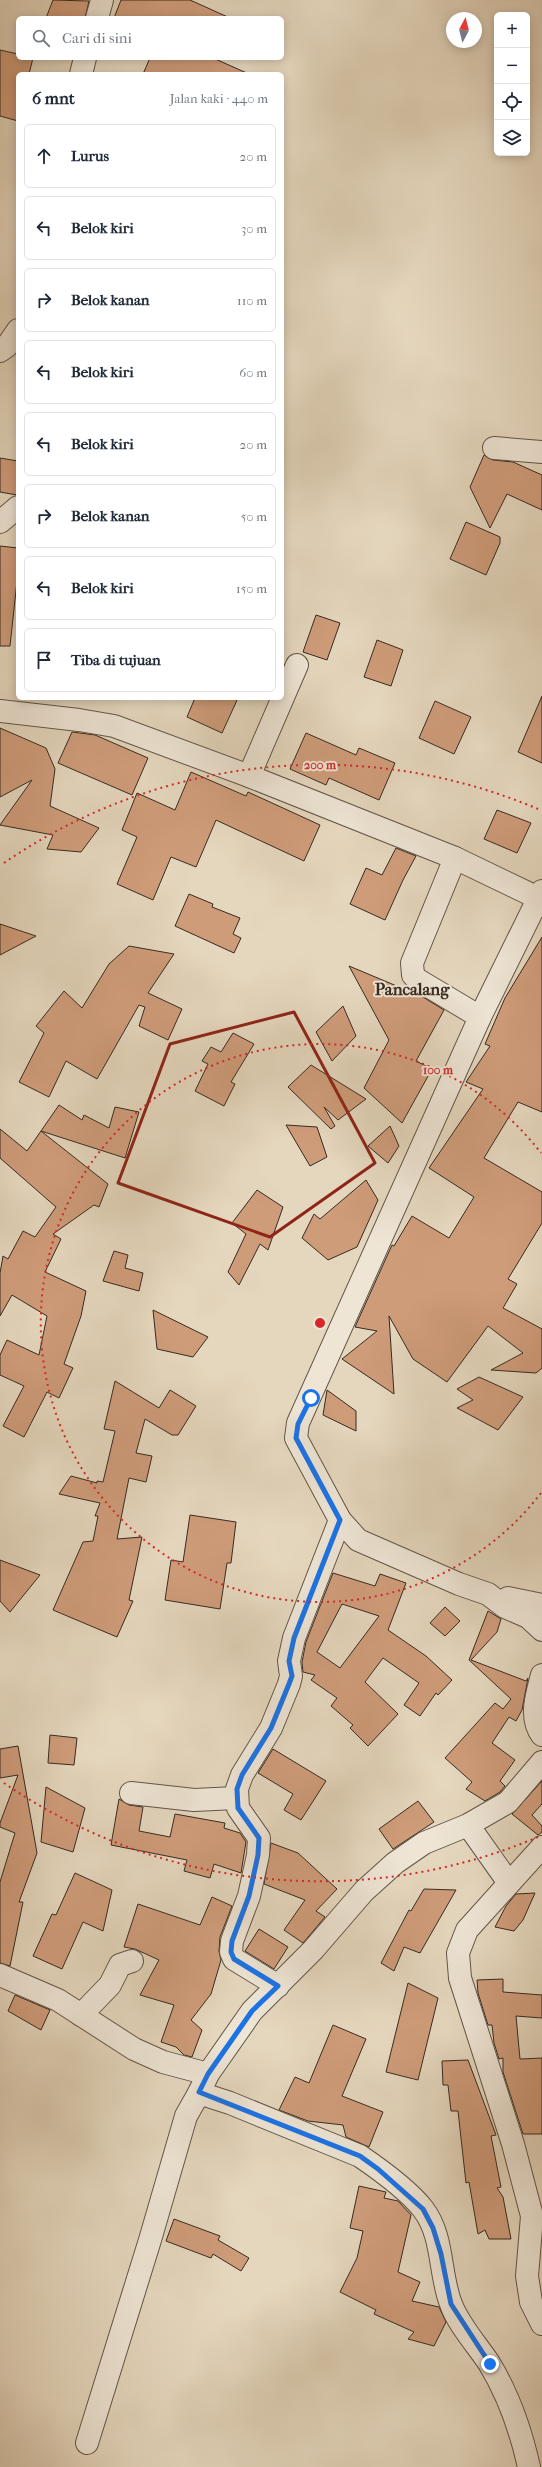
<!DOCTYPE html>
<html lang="id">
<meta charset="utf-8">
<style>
body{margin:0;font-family:"IM FELL French Canon",serif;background:#f6f6f7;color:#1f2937}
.controls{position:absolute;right:12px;top:12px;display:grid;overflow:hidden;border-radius:6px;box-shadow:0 2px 10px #0003}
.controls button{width:36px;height:36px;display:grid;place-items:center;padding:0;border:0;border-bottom:1px solid #e0e1e3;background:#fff;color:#1f2937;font:20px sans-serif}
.compass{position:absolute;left:446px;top:12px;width:36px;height:36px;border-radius:50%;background:#fff;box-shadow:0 2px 10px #0003;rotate:7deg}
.stop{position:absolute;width:12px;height:12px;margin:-9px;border:3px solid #1a73e8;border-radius:50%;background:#fff}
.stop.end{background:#1a73e8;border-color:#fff;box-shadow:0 1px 4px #0008}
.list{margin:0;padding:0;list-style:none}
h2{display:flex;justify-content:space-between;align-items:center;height:52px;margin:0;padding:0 16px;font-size:17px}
h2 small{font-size:13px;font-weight:400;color:#747a83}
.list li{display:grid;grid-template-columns:26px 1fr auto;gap:12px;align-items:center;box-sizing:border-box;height:64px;margin:0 8px 8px;padding:0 8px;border:1px solid #e0e1e3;border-radius:6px}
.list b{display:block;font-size:15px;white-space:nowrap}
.list em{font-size:13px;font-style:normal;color:#747a83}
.icon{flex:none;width:22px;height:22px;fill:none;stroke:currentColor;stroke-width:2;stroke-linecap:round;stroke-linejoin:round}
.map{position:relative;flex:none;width:542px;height:2467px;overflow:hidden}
.search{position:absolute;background:#fff;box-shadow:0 2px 10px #0003;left:16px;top:16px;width:268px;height:44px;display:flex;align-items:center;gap:10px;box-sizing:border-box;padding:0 14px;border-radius:6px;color:#747a83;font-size:15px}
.panel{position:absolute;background:#fff;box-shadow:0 2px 10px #0003;left:16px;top:72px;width:268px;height:628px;border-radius:6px}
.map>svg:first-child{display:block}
.building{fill:#cf9c7a;stroke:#362b22;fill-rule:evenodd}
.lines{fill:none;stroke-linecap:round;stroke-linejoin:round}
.minor-casing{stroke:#625649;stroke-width:24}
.minor{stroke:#eee5d5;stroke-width:22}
.route{stroke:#1a73e8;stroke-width:5}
.marked{fill:none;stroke:#8f2418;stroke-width:3;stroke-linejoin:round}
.ring{fill:none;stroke:#d62828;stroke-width:2;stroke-dasharray:2 4}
.labels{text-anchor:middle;stroke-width:4;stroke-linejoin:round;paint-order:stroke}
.quarter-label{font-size:17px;font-weight:bold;fill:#362b22;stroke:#eee5d5}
.centre{fill:#d62828;stroke:#eee5d5;stroke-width:2}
.ring-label{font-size:12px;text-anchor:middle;font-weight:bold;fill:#d62828;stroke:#eee5d5;stroke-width:4;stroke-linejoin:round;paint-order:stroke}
</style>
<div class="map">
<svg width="542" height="2467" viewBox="0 0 542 2467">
<rect width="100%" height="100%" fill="#e5d7be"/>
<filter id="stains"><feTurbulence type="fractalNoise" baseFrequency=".005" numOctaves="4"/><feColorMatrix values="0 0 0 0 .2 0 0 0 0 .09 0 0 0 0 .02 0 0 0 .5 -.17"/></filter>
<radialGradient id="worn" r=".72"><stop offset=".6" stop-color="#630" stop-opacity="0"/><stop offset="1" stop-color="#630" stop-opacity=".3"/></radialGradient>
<g class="building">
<path d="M53,0l36,1 -4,17h-39z"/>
<path d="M121,0h69l40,18h-116z"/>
<path d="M0,50l18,4v4h15l-4,16h-11v47l-18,-5z"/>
<path d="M150,58h63l36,16h-106z"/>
<path d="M484,455l9,5 20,2 29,13v35l-35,-16 -17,34 -20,-41z"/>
<path d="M0,458l18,3 -1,34 -17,-3z"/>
<path d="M466,522l34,15v6l-14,32 -36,-16z"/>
<path d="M0,546l18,2v24l-8,74h-10z"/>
<path d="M316,615l24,8 -13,37 -24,-8z"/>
<path d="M377,640l26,10 -12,36 -27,-9z"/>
<path d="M542,696v67l-24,-11z"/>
<path d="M195,698h43l-16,35 -35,-16z"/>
<path d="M435,701l36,16 -17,37 -35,-16z"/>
<path d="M0,728l46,20 9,21 -5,37 49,22 -18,24 -34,-3 6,-14 -53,-10 32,-45 -32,17z"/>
<path d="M72,732l23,3 53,23 -16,37 -74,-32z"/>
<path d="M306,733l50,22 3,-7 36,15 -16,37 -50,-22 -3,7 -36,-16z"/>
<path d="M191,772l55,24 2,-4 72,33 -16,36 -88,-41 -20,47 -25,-10 -18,43 -36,-16 20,-47 -15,-7 15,-37 38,17z"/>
<path d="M497,810l34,13 -14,30 -33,-14z"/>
<path d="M396,848l20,8 -13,24 -18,40 -35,-16 16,-36 16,7z"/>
<path d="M189,894l24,10 -1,3 28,11 -7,16 8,4 -7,15 -59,-27z"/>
<path d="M0,924l36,12 -36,19z"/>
<path d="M542,937v175l-24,-10 -34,56 58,34v31l-34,56 9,5 -14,24 39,21v39l-6,5 -45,-3 32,-17 -35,-27 -41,56 -34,-23 -24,-43 5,78 -52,-35 35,-28 -22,-4 37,-82 2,1 18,-30 37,22 25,-41 -45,-29 54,-79 -17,-7 24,-36 -5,-2 20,-46z"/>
<path d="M129,946l45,8 -26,39 34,16 -14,31 -29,-14 6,-19 -6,-2 -42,74 -31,-18 -17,36 -30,-15 25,-49 -8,-7 28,-35 18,17 27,-44z"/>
<path d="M349,966l74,31 21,13 -28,51 16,8 -30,54 -38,-35 25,-48z"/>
<path d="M343,1006l13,30 -24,25 -16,-29z"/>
<path d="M233,1033l21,11 -23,38 4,2 -11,22 -29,-15 13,-27 -6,-3 9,-14 10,5z"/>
<path d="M311,1065l55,34 -28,21 -14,-13 11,19 -4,3 -43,-42z"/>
<path d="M59,1105l23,15 2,-5 25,13 6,-21 24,5 -14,46 -84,-27z"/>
<path d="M286,1125l31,2 10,30 -17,9z"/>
<path d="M390,1126l9,20 -11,17 -20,-17z"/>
<path d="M0,1129l27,22 14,-20 67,53 -9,23 -5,-2 -41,29 8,5 -16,33 41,19 -5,25 -17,48 9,4 -14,30 -12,-6 -23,45 -21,-11 21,-40 -24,-11v-20l7,-15 32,15 8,-39 -35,-21 -12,21v-43l3,-17 5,3 15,-28 12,6 21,-30 -56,-49z"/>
<path d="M366,1180l12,20 -21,47 -29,13 -26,-22 12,-24 6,5z"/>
<path d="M257,1190l26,17 -15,43 -8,-6 -21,41 -11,-13 18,-38 -14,-11z"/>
<path d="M114,1251l14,4 -3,13 18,5 -4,18 -36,-10z"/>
<path d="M153,1310l55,27 -15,20 -36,-8z"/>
<path d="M479,1377l44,20 -25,33 -41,-22 16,-8 -16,-11z"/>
<path d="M115,1381l44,27 11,-18 26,16 -18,29h-6l-27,-16 -9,34 16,3 -6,26 -17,-4 -12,61 25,-2 -13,63 4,1 -16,36 -64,-27 30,-68 10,-1 5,-25h-3l5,-13 -41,-9 12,-18 26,7v-2l6,1 12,-51 -11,-2z"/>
<path d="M327,1390l29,21v20l-33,-16z"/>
<path d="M190,1515l46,7 -5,41h-4l-7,46 -55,-9 6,-40 12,2z"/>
<path d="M0,1560l40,15 -30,37 -10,-11z"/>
<path d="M333,1573l42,13 5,-12 26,9 -18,47 38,26 26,24 -14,15 -2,-2 -16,23 -16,-11 15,-22 -36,-25 -18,24 33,32 -30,32 -18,-18 3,-3 -22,-19 6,-8 -26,-18 4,-5 -12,-3 -1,-10 4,-20zM342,1604l37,12 -39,52 -23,-16z"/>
<path d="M445,1607l15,14 -15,15 -15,-13z"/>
<path d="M488,1611l13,8 -4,13 -26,28 55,21 2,-3 -6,32 -6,11 -7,-4 -17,26 23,17 -15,21 5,5 -5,6 -15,9 -19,-12 6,-7 -27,-24 50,-55 8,6 8,-10 -42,-39z"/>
<path d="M50,1735l27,3 -3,27 -26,-2z"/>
<path d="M18,1746l19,107 -18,49h4l-13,64 -10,-3v-81l15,-49 -15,-6v-4l18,-48 -18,3v-29z"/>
<path d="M273,1749l53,32 -25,39 -17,-10 9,-16 -35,-21z"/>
<path d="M542,1781v23l-10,11 10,11v6l-4,3 -26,-21z"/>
<path d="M46,1787l39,21 -12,44 -32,-10z"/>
<path d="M119,1799l10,6 14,2 -4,24 31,6 5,-23 50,9 -1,5 16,5 6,9 -5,31 -27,-9 -4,14 -26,-7 3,-11 -76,-15z"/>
<path d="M418,1801l16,21 -41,27 -14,-20z"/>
<path d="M271,1843l27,10 39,36 -21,22 9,6 -22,26 -19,-13 21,-30 -41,-16z"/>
<path d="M75,1873l37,17 -9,41 -20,-9 -21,47 -29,-13 19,-42 4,1z"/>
<path d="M424,1889l32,1 -36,63 -16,-6 -10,24 -13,-8 28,-53 2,1z"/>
<path d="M535,1893l-12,27 -9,11 -19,-4 11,-21 10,-12z"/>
<path d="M212,1897l20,9 -12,31 -1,14 2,9 -10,34 -20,26 11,10 -10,27 -8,-2 -8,-8 -15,-5 13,-37 -34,-10 19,-35 -24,-11 -11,-2 14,-43 62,21z"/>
<path d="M259,1929l29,18 -14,22 -29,-18z"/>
<path d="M503,1979v13l39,3v23l-26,-2 4,43 22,-1v76h-19l-20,-62v-14l-4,1 -5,-16 -2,-18h-4l-10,-32 -1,-13z"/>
<path d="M408,1983l30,15 -20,82 -32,-8z"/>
<path d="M15,1995l35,15 -9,20 -33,-19z"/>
<path d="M333,2025l33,14 -24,57 41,16 -14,35 -23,-10 -3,-12 -35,-4 -29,-11 16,-33 14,6z"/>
<path d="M468,2060l28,75 -5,1 10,51 -4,1 6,9 8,42h-22l-4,-9 -7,4 -9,-52 -3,1 -8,-72h-7l-3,-26h-5l-1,-24z"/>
<path d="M359,2186l27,6 -2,6 14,3 13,14 -13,57 22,10 -8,19 27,6 7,15 -12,24 -26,-7 6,-7 -40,-18 2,-4 -36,-18 17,-34 6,-27 -13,-3z"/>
<path d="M174,2219l46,17 -2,4 31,18 -8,13 -28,-17 -2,4 -45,-17z"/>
</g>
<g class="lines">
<defs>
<g id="minor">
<path d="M97,18l5,-18"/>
<path d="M81,74l4,-16"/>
<path d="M0,351l7,-5 11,-16"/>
<path d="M494,448l48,4"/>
<path d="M0,522l18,-15"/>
<path d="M0,711l79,9 35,6 135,50 206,82 83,40"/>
<path d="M249,776l48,-111"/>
<path d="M455,858l-43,105 1,12 5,5 62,37"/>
<path d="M542,891l-62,126 -182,406 -2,15 44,82 18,20 101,44 29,10 17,13 23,10 14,13"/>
<path d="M508,1598l34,7"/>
<path d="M542,1675c-5,19 -13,43 0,60"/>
<path d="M131,1793l63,7 42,-2"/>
<path d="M468,1825l41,58"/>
<path d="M542,1847l-75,83 -9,23 2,25 53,166 19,72 -5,60 4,26 11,22"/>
<path d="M0,1975l58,25 76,49 29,13 45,12"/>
<path d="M278,1986l-44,-27 -3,-7 1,-11 17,-45 9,-41 1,-17 -21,-30 -1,-19 5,-14 29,-47 18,-44 2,-8 -2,-15 5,-23 46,-118"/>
<path d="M81,2015l29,-30 10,-20 12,-4"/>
<path d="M87,2443l63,-203 36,-124 13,-23"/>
<path d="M529,2467c-8,-36 -21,-73 -40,-104 -12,-18 -31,-39 -38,-59 -12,-30 -7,-68 -28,-95 -14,-18 -44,-40 -63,-53l-130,-53 -31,-10 9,-19 44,-63 61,-61 51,-59 31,-28 29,-20 44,-18 40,-23 34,-40"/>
</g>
</defs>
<use href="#minor" class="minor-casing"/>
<use href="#minor" class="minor"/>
</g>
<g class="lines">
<path class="route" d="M311,1398l-13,26 -2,14 44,82 -46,118 -5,23 3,15 -3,8 -18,44 -29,47 -5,14 1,19 21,30 -1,17 -9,41 -17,45 -1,11 3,7 44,27 -26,25 -44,63 -9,18 161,64 18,13 45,40 10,19 8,26 10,50 39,60"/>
</g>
<path class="marked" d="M294,1012l81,151 -105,74 -152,-54 52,-139z"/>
<g class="ring">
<path d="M541 1493A279 279 0 1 1 541 1153"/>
<path d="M538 1837A558 558 0 0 1 4 1783M4 863A558 558 0 0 1 538 809"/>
</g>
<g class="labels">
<g class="quarter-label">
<text x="412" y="995">Pancalang</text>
</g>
</g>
<circle cx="320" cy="1323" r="6" class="centre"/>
<g class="ring-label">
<text x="320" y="769">200 m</text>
<text x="438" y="1074">100 m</text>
</g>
<rect width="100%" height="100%" filter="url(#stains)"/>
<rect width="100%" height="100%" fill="url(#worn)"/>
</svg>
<div class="controls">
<button>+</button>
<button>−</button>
<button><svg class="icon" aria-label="locate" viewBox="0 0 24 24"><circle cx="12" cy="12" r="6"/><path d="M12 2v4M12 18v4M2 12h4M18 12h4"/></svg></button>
<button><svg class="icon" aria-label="layers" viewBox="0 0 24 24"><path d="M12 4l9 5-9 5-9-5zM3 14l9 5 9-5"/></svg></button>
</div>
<svg class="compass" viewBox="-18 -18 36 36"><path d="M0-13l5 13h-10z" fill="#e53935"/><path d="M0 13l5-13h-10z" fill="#747a83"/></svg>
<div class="stop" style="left:311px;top:1398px"></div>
<div class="stop end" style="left:490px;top:2364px"></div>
<div class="search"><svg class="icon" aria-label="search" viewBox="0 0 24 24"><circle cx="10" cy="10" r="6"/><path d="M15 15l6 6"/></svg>Cari di sini</div>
<section class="panel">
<h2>6 mnt<small>Jalan kaki · 440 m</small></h2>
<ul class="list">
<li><svg class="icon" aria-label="ahead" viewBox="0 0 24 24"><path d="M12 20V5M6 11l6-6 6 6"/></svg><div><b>Lurus</b></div><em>20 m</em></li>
<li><svg class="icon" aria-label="left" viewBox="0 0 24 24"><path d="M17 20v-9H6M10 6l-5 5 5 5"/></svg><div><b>Belok kiri</b></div><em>30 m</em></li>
<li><svg class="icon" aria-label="right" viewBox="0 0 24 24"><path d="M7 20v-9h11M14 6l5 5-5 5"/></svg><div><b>Belok kanan</b></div><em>110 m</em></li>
<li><svg class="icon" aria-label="left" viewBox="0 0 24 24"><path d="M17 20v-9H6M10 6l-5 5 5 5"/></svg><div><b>Belok kiri</b></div><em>60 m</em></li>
<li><svg class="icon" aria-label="left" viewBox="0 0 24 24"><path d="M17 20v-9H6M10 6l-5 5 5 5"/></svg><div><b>Belok kiri</b></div><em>20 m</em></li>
<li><svg class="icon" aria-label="right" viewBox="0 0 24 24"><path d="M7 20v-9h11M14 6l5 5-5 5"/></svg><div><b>Belok kanan</b></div><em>50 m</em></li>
<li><svg class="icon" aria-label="left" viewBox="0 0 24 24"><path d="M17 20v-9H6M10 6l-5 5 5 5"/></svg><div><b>Belok kiri</b></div><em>150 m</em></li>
<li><svg class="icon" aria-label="arrive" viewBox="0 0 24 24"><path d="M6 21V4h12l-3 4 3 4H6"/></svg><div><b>Tiba di tujuan</b></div></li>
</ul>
</section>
</div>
